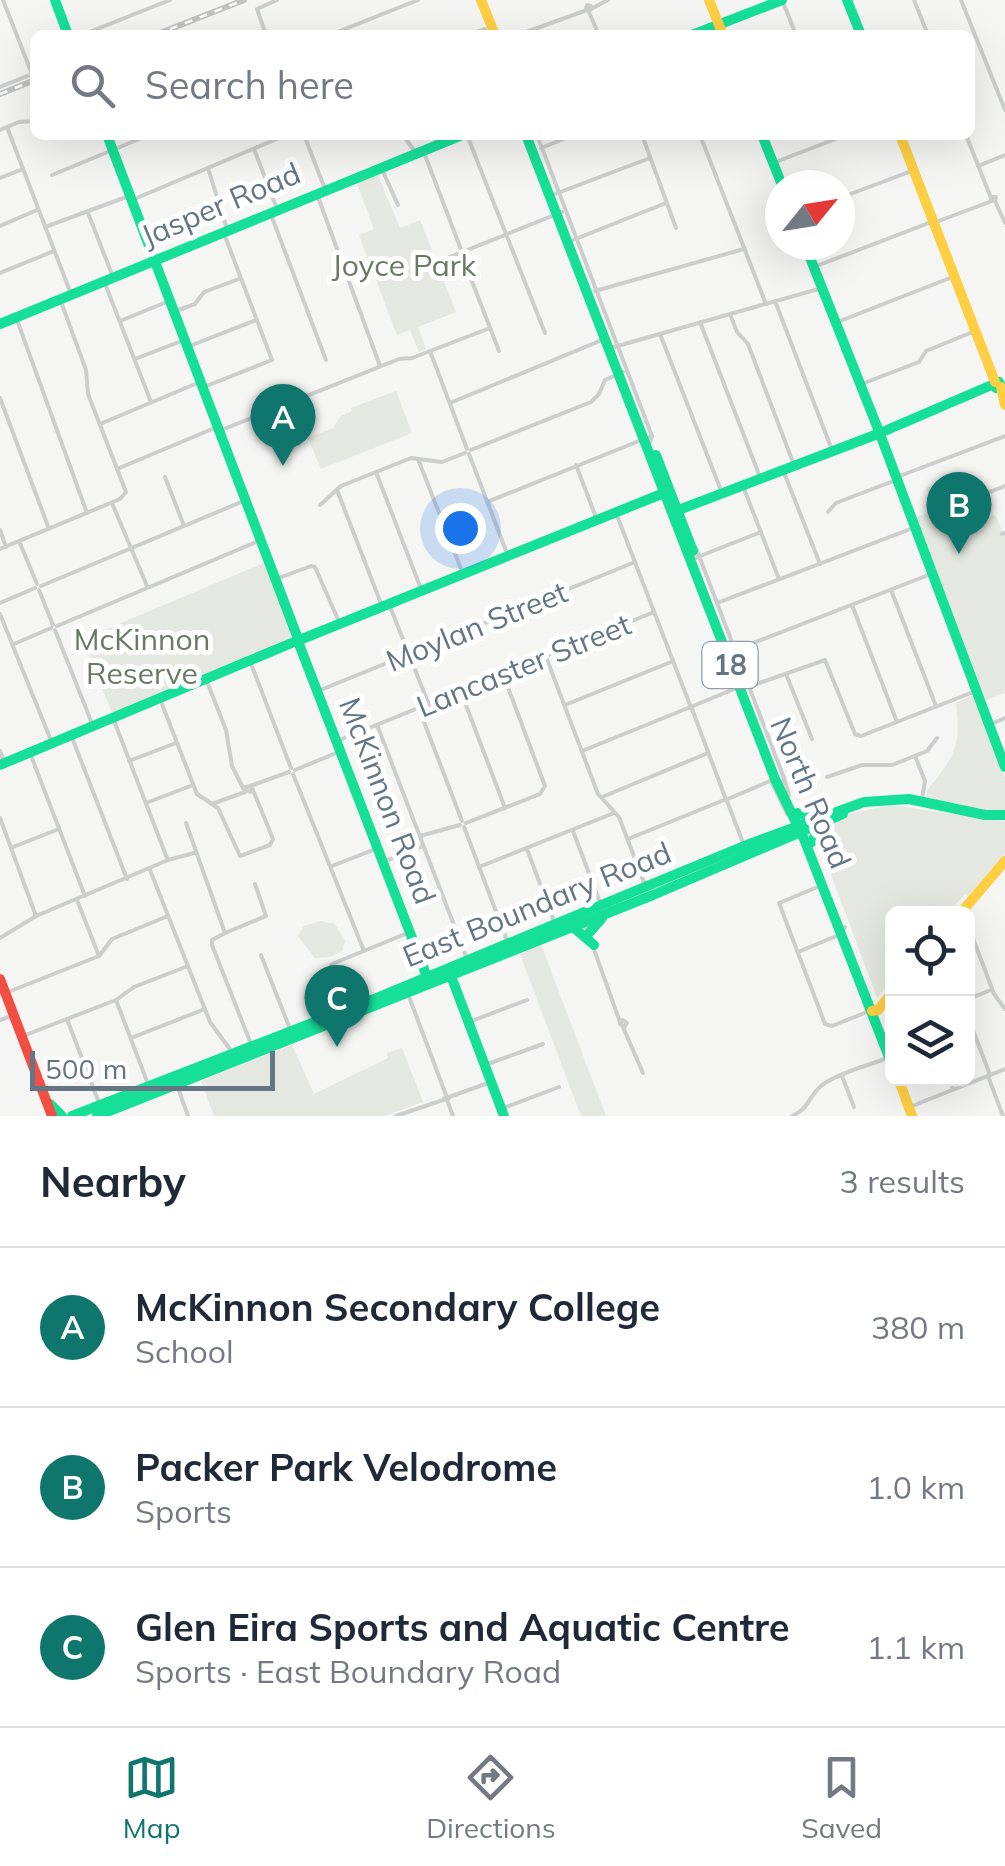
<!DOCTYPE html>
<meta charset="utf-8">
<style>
body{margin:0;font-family:Mulish,sans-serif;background:#f2f2f3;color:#1f2937}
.controls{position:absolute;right:30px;bottom:30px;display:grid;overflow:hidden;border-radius:15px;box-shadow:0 10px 40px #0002}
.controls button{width:90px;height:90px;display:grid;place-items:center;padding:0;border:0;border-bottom:2px solid #e0e1e3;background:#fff;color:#1f2937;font:50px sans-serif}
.compass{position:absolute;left:765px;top:170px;width:90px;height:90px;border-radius:50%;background:#fff;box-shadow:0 10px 40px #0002;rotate:60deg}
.scale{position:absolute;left:30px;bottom:25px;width:245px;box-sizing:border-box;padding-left:10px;border:5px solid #647683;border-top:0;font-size:28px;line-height:35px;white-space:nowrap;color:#647683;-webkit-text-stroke:8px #fff;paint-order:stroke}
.you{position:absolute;left:460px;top:528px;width:35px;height:35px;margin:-25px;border:8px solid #fff;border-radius:50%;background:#1a73e8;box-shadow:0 0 0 15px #1a73e833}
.badge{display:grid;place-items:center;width:65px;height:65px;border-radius:50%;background:#0f766e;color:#fff;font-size:32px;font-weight:700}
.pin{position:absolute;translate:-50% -82px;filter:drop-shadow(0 2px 5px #0008)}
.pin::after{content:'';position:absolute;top:52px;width:35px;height:30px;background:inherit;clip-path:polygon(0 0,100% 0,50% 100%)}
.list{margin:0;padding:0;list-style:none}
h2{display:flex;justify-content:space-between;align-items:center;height:130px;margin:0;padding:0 40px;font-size:42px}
h2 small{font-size:32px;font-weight:400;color:#747a83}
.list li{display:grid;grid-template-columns:65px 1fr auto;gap:30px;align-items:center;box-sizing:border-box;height:160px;padding:0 40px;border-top:2px solid #e0e1e3}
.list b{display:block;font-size:38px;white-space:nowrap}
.list p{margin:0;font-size:32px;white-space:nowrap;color:#747a83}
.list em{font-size:32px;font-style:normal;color:#747a83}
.icon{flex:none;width:55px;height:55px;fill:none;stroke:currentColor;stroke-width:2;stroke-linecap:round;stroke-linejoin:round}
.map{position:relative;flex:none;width:1005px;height:1116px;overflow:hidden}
.search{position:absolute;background:#fff;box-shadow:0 10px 40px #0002;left:30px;right:30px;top:30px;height:110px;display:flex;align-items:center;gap:25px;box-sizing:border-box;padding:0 35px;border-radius:15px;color:#747a83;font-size:38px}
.sheet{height:610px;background:#fff}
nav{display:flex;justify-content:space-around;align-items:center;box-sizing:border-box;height:140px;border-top:2px solid #e0e1e3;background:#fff;font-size:28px;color:#747a83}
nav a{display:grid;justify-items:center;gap:5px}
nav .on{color:#0f766e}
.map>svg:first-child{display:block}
.green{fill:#e4e8e1}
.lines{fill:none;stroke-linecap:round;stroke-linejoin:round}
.street{stroke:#cccece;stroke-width:4}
.fast{stroke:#16e098;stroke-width:10}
.slow{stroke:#ffcf43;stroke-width:10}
.jam{stroke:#f24e42;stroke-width:10}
.rail-casing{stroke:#c1c3c3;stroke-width:6}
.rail{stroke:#fff;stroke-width:2.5;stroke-dasharray:8;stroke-linecap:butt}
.labels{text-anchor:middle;stroke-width:10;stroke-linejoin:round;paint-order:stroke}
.shield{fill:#fff;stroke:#929fa8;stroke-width:2.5}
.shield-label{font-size:28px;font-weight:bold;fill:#647683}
.street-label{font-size:30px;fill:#647683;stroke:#fff}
.park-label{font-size:30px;fill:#687a63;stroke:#fff}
</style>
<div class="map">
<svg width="1005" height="1116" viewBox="0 0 1005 1116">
<rect width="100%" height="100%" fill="#f5f5f3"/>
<g class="green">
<path d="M377,173l23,55 20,-8 36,92 -38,15 8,22 -7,3 -9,-22 -13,5 -38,-100 15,-6 -18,-48z"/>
<path d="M396,391l16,42 -91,36 -13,-31 25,-10 8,-12 11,-5 -1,-3z"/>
<path d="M961,474l21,45 13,-4 10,20v158l-19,7 -70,-183 18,-7 -8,-22z"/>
<path d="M266,562l25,68 -1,8 -178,75 -29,-74z"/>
<path d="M973,695l32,83v34l-21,-1 -58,-13c1,-11 5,-12 11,-20 22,-29 23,-40 19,-75z"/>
<path d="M891,805l114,17v31l-37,43 -3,-2 -17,19 -56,1v66l-15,18 -61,-164 3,-5 34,-16z"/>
<path d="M320,921l15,3 10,17 -3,10 -12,6 -15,1 -17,-22 6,-10z"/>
<path d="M541,945l65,171h-25l-61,-162z"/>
<path d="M292,1045l22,49 74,-36 -1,-5 15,-5 21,54 -38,14h-171l-13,-35z"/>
</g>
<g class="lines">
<g class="street">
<path d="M3,0l29,74"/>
<path d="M914,0l14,35"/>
<path d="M961,0l44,110"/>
<path d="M783,2l13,33"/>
<path d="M587,5l4,1 -1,4 -4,-1z"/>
<path d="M591,9l17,-9"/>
<path d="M588,10l11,25"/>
<path d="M82,35l88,-35"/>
<path d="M266,35l-9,-26 20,-9"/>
<path d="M330,35l88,-35"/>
<path d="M468,35l17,-6"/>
<path d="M518,35l69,-25"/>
<path d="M0,87l35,-14"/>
<path d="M7,127l64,167"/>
<path d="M0,130l19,-8 16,-1"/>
<path d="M304,135l21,54"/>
<path d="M403,135l13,18"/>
<path d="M467,135l78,198"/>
<path d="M537,135l115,301 -2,6"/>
<path d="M642,135l34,93"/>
<path d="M700,135l66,169"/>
<path d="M966,135l25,63"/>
<path d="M541,148l33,-13"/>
<path d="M254,149l23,60"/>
<path d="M423,150l39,102"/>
<path d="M773,163l73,-28"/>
<path d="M978,166l27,-11"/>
<path d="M381,167l17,38"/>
<path d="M208,168l19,61"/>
<path d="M52,175l97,-40"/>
<path d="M0,178l23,-9"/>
<path d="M555,194l95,-36"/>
<path d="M318,197l62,169"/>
<path d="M992,197h4l-1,4 -4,-1z"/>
<path d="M840,198l74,-28"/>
<path d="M132,200l154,-65"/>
<path d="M995,201l10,22"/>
<path d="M270,212l56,148"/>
<path d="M88,213l25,64"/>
<path d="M936,222l56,-21"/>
<path d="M0,226l37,-16"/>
<path d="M45,227l84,-31"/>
<path d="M573,240l93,-37"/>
<path d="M461,253l38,98"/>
<path d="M435,263l127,-51"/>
<path d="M814,267l120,-46"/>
<path d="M0,273l54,-22"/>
<path d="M104,281l47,121"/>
<path d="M595,291l149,-42"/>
<path d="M775,301l57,149"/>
<path d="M173,312l22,-8 9,-12 35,-13"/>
<path d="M730,314l7,18 11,12 46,121"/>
<path d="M17,320l70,193"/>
<path d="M120,321l49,-20"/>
<path d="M700,322l60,155"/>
<path d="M835,323l120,-47"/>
<path d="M660,334l62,159"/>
<path d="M187,347l69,-27"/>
<path d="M614,347l208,-59"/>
<path d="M430,351l37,98"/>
<path d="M135,359l49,-19"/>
<path d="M859,385l60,-23 7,-11 49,-20"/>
<path d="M204,387l68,-27 -49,-129"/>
<path d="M0,398l49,131"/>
<path d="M450,403l152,-63"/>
<path d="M100,424l100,-42"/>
<path d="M219,431l180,-72 13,-1 78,-30"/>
<path d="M471,450l120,-48 8,-8 6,-14 18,-8"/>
<path d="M469,454l39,102"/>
<path d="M418,459l45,115"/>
<path d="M576,465l21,55"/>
<path d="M117,469l100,-42"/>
<path d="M783,470l37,94"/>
<path d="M376,472l45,117"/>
<path d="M165,477l19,49"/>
<path d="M897,477l108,-41"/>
<path d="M743,486l36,93"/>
<path d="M337,490l45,116"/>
<path d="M971,499l34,-13"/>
<path d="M487,502l162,-65"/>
<path d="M112,503l35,83"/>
<path d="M320,505l21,-19 70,-28 31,4 23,-9"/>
<path d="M828,512l8,-9 60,-23"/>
<path d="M616,513l74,192"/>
<path d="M0,530l6,17"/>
<path d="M1002,534l3,-1"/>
<path d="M19,541l18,43"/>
<path d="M696,548l88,230 -1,5"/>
<path d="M0,549l120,-50 6,-7 -38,-98 -2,-24 -26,-71"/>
<path d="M695,558l66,-26"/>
<path d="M276,579l35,-13 4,1 25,57"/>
<path d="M41,586l205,-86"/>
<path d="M39,590l14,35"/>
<path d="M891,590l45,116"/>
<path d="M0,603l35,-15"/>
<path d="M717,603l196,-75"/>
<path d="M389,604l40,101"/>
<path d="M852,605l45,117"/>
<path d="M0,614l52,129"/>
<path d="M57,626l204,-86"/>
<path d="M55,630l38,96"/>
<path d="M14,644l37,-16"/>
<path d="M735,650l196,-76"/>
<path d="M546,657l52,137 21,23 26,68"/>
<path d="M250,661l41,107"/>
<path d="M786,674l26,65"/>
<path d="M206,679l20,51 6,36 11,22"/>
<path d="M748,687l77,-27 30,74 6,2 115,-45"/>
<path d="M318,691l317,-129"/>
<path d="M461,692l44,116"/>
<path d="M160,699l37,95 21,14 22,48 30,-11 3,-6 -20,-49"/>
<path d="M565,705l106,-43"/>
<path d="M693,706l46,-19"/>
<path d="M419,709l43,112"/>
<path d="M692,709l33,88"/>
<path d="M113,718l54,140"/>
<path d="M991,724l14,-6"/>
<path d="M377,725l90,234"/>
<path d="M71,735l56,144"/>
<path d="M337,741l317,-129"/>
<path d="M0,751l5,12"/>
<path d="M582,751l111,-45 -4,2"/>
<path d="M30,753l55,143"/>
<path d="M915,756l10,25 -3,18"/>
<path d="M129,761l47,-18"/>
<path d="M295,770l46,-19"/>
<path d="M293,774l71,177"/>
<path d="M827,777l35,-12h30l35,-14 10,-13"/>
<path d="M784,778l5,17"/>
<path d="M772,783l15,31"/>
<path d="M250,786l-7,2 7,4 3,-2 -3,-4 39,-14"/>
<path d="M602,797l106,-44"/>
<path d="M728,799l42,-18"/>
<path d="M727,801l18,47"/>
<path d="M146,803l47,-18"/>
<path d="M212,804l33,-12"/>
<path d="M0,818l36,98"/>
<path d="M186,823l39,110 -13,7v5l39,99"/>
<path d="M466,823l74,-29 5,-8 -41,-109"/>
<path d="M464,827l44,116"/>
<path d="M573,831l28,74"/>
<path d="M420,836l40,-11"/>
<path d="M628,839l96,-39"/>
<path d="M13,847l46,-18"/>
<path d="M527,849l28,75"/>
<path d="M383,862l40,-16"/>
<path d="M332,866l46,-18"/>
<path d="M479,867l135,-54"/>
<path d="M150,870l60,152 22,30"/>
<path d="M820,886l-41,17 46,121 7,2 35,-14"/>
<path d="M77,900l22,56"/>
<path d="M581,913l39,109"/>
<path d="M968,925l26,69 11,15"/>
<path d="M225,933l41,-17 -11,-32"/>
<path d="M0,938l36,-22 132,-56 26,-7"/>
<path d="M798,952l43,-18 4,-7"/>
<path d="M261,955l29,74"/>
<path d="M8,992l91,-36 13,-17 56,-23"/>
<path d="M408,994l38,101"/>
<path d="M968,999l23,-9"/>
<path d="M116,1000l32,84"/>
<path d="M346,1007l-16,-40 2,-3 78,-32"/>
<path d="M968,1017l22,58"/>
<path d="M67,1019l32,84"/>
<path d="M0,1020l14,-5"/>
<path d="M623,1020l4,3 -3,4 -4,-3z"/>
<path d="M469,1022l58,-22"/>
<path d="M623,1027l20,46"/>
<path d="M23,1036l93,-36 18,-13 54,-21"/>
<path d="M131,1038l74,-29"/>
<path d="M485,1065l58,-21"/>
<path d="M842,1076l12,31"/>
<path d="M988,1076l15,40"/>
<path d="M949,1078l4,11"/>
<path d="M177,1085l11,31"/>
<path d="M449,1097l42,-15"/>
<path d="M447,1100l6,16"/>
<path d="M912,1106l93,-37"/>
<path d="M501,1109l58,-22"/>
<path d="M396,1116l53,-18h-5"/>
<path d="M792,1116c18,-7 18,-24 33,-33 17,-11 41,-17 60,-24"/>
</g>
<g class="fast">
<path d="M55,0l13,35"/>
<path d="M847,0l14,35"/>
<path d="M692,35l90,-35"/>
<path d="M107,135l190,501"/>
<path d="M526,135l249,644 29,60 88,226"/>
<path d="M762,135l20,50"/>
<path d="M805,245l73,184"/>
<path d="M0,324l462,-189"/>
<path d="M999,382l2,4 -5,2 -2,-4z"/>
<path d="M880,433l114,-49"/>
<path d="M880,434l125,333"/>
<path d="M656,455l37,96"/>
<path d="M676,511l199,-76"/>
<path d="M302,639l362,-146"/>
<path d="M299,644l128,333"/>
<path d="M0,765l294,-123"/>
<path d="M798,813l16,7"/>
<path d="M812,842l8,-17"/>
<path d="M573,927l21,18"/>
<path d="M589,933l13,-15"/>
<path d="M451,976l53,140"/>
<path d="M50,1104l12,12"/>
<path d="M72,1116l302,-117 370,-153 120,-44 45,-3 76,16h20"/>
<path d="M97,1116l556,-221 190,-81"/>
</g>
<g class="slow">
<path d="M481,0l14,35"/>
<path d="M709,0l14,35"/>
<path d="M900,135l95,247"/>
<path d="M1001,387l4,18"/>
<path d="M960,914l45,-53"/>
<path d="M872,1011l6,-1 14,-17"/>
<path d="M898,1078l14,38"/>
</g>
<path class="jam" d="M0,979l52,137"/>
<defs>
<g id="rail">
<path d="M155,35l89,-35"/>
<path d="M0,94l35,-14"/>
</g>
</defs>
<use href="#rail" class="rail-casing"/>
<use href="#rail" class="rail"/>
</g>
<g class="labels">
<rect class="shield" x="702.5" y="642" width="55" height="46" rx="8"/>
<g class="shield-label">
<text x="730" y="675">18</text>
</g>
<g class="street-label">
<text transform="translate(221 205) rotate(-23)" y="10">Jasper Road</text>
<text transform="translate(477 627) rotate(-22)" y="10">Moylan Street</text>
<text transform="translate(524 666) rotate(-22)" y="10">Lancaster Street</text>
<text transform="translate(810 793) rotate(67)" y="10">North Road</text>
<text transform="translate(387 801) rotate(69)" y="10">McKinnon Road</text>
<text transform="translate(537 905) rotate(-22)" y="10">East Boundary Road</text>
</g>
<g class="park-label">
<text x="404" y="276">Joyce Park</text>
<text x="142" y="650">McKinnon<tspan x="142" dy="34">Reserve</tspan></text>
</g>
</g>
</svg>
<div class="controls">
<button><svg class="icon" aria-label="locate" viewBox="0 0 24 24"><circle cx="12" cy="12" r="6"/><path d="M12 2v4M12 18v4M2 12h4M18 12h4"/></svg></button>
<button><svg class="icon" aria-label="layers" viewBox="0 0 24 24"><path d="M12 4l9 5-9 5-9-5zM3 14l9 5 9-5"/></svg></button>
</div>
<svg class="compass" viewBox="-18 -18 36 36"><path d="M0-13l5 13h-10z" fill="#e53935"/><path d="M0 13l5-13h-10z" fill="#747a83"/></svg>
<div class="scale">500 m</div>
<div class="you"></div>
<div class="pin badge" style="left:283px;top:466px">A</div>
<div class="pin badge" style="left:959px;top:554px">B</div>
<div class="pin badge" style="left:337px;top:1047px">C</div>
<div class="search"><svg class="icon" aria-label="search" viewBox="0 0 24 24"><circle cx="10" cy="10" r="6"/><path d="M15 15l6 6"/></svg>Search here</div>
</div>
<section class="sheet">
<h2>Nearby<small>3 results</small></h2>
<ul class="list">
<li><span class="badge">A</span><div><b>McKinnon Secondary College</b><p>School</p></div><em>380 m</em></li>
<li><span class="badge">B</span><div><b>Packer Park Velodrome</b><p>Sports</p></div><em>1.0 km</em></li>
<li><span class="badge">C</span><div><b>Glen Eira Sports and Aquatic Centre</b><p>Sports · East Boundary Road</p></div><em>1.1 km</em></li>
</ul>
</section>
<nav>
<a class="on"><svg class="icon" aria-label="map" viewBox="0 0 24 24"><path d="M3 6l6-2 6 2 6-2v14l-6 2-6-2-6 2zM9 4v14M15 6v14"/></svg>Map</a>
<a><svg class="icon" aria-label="directions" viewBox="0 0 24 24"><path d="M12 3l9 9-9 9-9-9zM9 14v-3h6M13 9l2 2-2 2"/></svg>Directions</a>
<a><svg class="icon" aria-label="saved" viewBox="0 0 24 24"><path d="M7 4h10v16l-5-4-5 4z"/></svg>Saved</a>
</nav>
